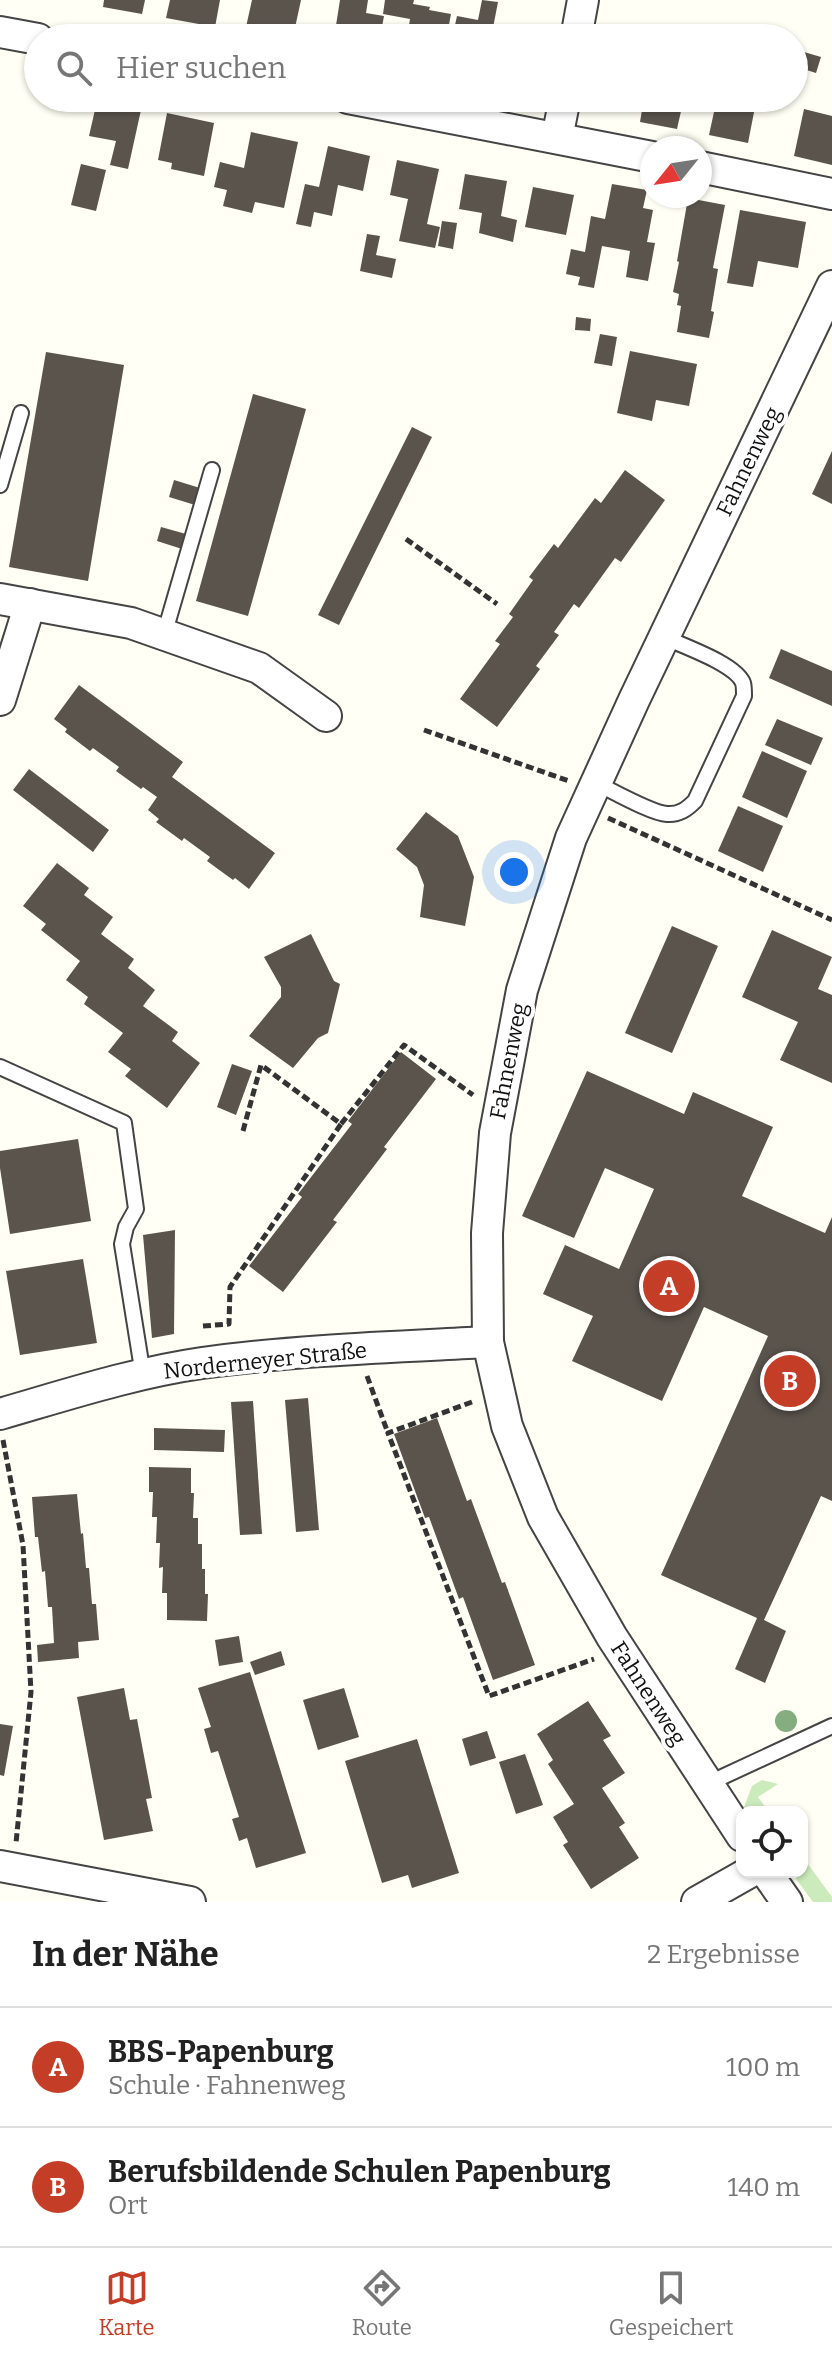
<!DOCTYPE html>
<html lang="de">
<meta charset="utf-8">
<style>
body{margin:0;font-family:Bitter,serif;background:#f2f2f2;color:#222}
.controls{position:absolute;right:24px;bottom:24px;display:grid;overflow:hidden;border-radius:16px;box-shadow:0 2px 6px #0004}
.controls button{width:72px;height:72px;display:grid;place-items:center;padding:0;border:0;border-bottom:2px solid #e0e0e0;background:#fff;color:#222;font:40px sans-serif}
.compass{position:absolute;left:640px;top:136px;width:72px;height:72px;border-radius:50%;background:#fff;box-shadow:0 2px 6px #0004;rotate:240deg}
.you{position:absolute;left:514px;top:872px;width:28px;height:28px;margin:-20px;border:6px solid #fff;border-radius:50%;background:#1a73e8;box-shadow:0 0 0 12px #1a73e833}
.badge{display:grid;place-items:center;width:52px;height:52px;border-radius:50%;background:#c43d26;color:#fff;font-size:26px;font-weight:700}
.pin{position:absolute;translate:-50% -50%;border:4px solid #fff;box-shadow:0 2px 8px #0006}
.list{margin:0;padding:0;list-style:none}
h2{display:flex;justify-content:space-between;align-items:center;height:104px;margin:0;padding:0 32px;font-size:34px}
h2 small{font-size:26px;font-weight:400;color:#767676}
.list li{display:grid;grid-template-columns:52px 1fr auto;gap:24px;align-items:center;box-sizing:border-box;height:120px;padding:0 32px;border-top:2px solid #e0e0e0}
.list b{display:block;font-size:30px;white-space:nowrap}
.list p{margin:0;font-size:26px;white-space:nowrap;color:#767676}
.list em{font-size:26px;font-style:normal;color:#767676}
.icon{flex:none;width:44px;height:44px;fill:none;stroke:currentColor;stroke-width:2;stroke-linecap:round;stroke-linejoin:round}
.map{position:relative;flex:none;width:832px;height:1902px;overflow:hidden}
.search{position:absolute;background:#fff;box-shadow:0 2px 6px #0004;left:24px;right:24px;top:24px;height:88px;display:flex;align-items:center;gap:20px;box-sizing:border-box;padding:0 28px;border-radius:44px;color:#767676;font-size:30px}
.sheet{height:344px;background:#fff}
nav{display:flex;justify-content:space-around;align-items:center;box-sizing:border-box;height:112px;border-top:2px solid #e0e0e0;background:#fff;font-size:22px;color:#767676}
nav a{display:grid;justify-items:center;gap:4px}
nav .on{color:#c43d26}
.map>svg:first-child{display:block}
.green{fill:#ccebbd}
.building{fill:#5a544d}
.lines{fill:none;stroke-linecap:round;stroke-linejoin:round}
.service-casing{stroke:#444;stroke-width:18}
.minor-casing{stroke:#444;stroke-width:34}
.path{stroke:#333;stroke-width:5;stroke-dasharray:8 4;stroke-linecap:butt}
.service{stroke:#fff;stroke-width:14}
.minor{stroke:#fff;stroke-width:30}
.tree{fill:#84ae7f}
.labels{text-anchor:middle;stroke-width:8;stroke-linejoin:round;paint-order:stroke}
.street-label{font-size:22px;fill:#111;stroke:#fff}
</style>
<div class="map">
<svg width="832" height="1902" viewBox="0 0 832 1902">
<rect width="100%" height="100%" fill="#fffff5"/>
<g class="green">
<path d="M762,1780l16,4 -20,13 11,15h-22l-3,-5 8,-21z"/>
<path d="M802,1856l30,41v5h-19l-22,-30h11z"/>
</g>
<g class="building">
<path d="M104,0h41l-3,14 -39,-7z"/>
<path d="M170,0h50l-5,27 -49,-9z"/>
<path d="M252,0h49l-8,37 -47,-10z"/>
<path d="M340,0h28l-2,13 18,3 -4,22h-46z"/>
<path d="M385,0h29l-1,4 17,3 -1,3 22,4 -3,16 5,1 -1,7h-45l3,-19 -27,-5z"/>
<path d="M482,0l16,2 -6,31 -37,-8 2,-9 21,4z"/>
<path d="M794,49l27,8 -5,16 -22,-7z"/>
<path d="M644,98h40l-7,31 -37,-7z"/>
<path d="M717,98h38l-1,4h2l-8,41 -39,-8z"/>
<path d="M97,101l44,9 -13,59 -18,-4 6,-24 -27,-5z"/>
<path d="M804,109l28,7v49l-38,-9z"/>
<path d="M167,113l47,10 -10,53 -33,-7 1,-6 -14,-3z"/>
<path d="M251,132l47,10 -14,66 -29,-6 -3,11 -29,-7 4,-16 -13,-3 6,-25 24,6z"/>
<path d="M328,146l42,10 -7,35 -25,-6 -6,31 -18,-4 -3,15 -15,-3 9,-40 14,3z"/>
<path d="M397,160l42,9 -12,55 13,3 -5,21 -36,-7 9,-42 -18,-4z"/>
<path d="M81,164l25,6 -10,41 -25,-6z"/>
<path d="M465,174l42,7 -6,35 16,4 -4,22 -34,-9 3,-20 -23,-4z"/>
<path d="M612,184l35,6 -4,18 10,2 -6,32 8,1 -7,38 -22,-4 4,-26 -28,-5 -8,42 -16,-3 2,-8 -14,-3 5,-25 14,3 6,-36 14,3z"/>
<path d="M533,187l41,8 -8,40 -41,-8z"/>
<path d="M688,198l37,7 -12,63 5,1 -7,42 3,1 -5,26 -32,-6 4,-26 -4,-1 2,-11 -6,-2 6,-30 -2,-1z"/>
<path d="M740,210l66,12 -8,46 -40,-7 -5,26 -26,-4z"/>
<path d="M442,221l15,2 -4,26 -15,-3z"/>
<path d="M367,234l13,2 -4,19 20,4 -4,19 -32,-7z"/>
<path d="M576,317l15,2 -1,12 -15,-1z"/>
<path d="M600,334l17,3 -5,29 -18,-3z"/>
<path d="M630,351l67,13 -8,42 -33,-6 -4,21 -35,-8z"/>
<path d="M46,352l78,13 -36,216 -79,-14z"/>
<path d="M253,394l53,15 -58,207 -52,-15z"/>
<path d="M412,427l20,10 -93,188 -21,-10z"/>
<path d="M832,451v53l-20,-10z"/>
<path d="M625,470l40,30 -44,62 -6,-4 -36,50 -5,-4 -20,28 5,3 -23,31 4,3 -43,58 -37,-28 40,-55 -5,-3 18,-24 -4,-3 24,-34 -4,-3 25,-33 4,4 37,-50 6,5z"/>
<path d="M174,480l26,8 -5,17 -26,-8z"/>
<path d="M161,527l25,7 -4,15 -25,-8z"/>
<path d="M781,649l51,22v35l-63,-28z"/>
<path d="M79,685l104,77 -11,15 103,76 -26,36 -14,-11 -2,2 -26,-19 3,-4 -26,-19 -2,3 -26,-19 3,-3 -11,-9 9,-13 -14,-10 -2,2 -25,-18 3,-4 -26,-19 -3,3 -25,-19 2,-3 -13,-10z"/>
<path d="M777,719l46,19 -12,27 -46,-20z"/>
<path d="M762,751l45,20 -20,47 -45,-21z"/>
<path d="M29,769l80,61 -16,22 -80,-62z"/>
<path d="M738,806l45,20 -20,46 -45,-21z"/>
<path d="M426,812l32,24 16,41 -9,49 -45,-9 4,-32 -7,-18 -21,-18z"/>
<path d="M57,863l32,25 -5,7 29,22 -12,17 33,25 -6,9 27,22 -12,16 35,26 -6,9 28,22 -33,45 -42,-32 6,-7 -23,-17 15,-19 -39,-29 4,-7 -22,-17 14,-19 -39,-31 5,-6 -23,-18z"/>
<path d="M672,926l46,20 -46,107 -47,-20z"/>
<path d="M772,930l60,27 -14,32 14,6v88l-52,-23 18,-38 -56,-25z"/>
<path d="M311,934l23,47 6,3 -12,49 -10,5 -25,30 -44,-32 32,-39v-10l-17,-30z"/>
<path d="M401,1052l35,27 -52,68 3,2 -54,71 4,2 -54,70 -34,-26 53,-69 -4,-3 54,-70 -4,-3z"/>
<path d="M232,1064l20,7 -16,44 -19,-8z"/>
<path d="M587,1071l97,43 9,-22 80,35 -31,69 83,37 7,-16v284l-11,-5 -57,124 22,11 -21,52 -30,-14 22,-51 -96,-43 107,-239 -64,-29 -42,94 -90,-40 21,-45 -50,-22 22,-49 54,24 35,-80 -49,-21 -31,70 -52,-22z"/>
<path d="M78,1139l13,82 -81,13 -10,-66v-17z"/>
<path d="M175,1230l-1,104 -22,4 -9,-103z"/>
<path d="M83,1259l14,84 -77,12 -14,-84z"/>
<path d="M308,1398l11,132 -23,2 -11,-132z"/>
<path d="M253,1401l9,133 -22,1 -9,-133z"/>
<path d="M437,1418l30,83 4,-2 31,84 3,-1 30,83 -42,15 -30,-83 -4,2 -30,-82 -4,1 -31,-84z"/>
<path d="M154,1428l71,2 -1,22 -70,-2z"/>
<path d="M149,1467l42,1v25h3l-1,25h5v26h4v25h3v25h3l-1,27 -40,-1v-27h-5l1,-26 -4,1 1,-25h-4l1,-26h-5l1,-25h-4z"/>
<path d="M77,1494l4,40 2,-1 3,35h3l3,36h4l3,36 -21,2 1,16 -41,4 -1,-17 17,-2 -2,-36h-4l-3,-36 -3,1 -4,-35h-3l-3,-40z"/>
<path d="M239,1636l4,26 -24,4 -4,-26z"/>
<path d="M281,1651l4,14 -30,10 -5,-13z"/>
<path d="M250,1672l56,181 -50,15 -9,-30 -8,3 -7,-22 7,-2 -21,-66 -7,2 -7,-24 7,-2 -13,-39z"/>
<path d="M124,1688l6,32 7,-1 15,79 -6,1 7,32 -49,9 -27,-143z"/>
<path d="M344,1688l15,49 -41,13 -15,-50z"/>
<path d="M588,1701l23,35 -8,4 22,33 -23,15 23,35 -6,4 20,31 -48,31 -28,-44 5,-3 -15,-25 21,-13 -26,-40 5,-4 -16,-26z"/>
<path d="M0,1724l13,2 -9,50 -4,-1z"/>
<path d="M487,1731l9,27 -26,8 -8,-27z"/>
<path d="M417,1739l42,134 -47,15 -4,-13 -26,8 -37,-122z"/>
<path d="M525,1754l18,51 -27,9 -17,-52z"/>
</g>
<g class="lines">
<defs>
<g id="service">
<path d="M0,485l21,-72"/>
<path d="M164,635l48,-165"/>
<path d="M596,783c17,8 55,30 71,31 12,1 20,-5 28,-13l49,-105c0,-3 0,-10 -1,-13 -7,-19 -60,-37 -79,-46"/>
<path d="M0,1067l124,56 12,86 -10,18 -4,17 21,131"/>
<path d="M707,1784l125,-58"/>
</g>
<g id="minor">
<path d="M0,32l38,7"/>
<path d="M576,38l7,-38"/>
<path d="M348,98l304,59"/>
<path d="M557,138l8,-40"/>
<path d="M700,167l132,27"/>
<path d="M0,599l131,24 128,45 67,48"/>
<path d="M0,700l30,-96"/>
<path d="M0,1414c66,-19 133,-41 202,-51 95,-13 191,-16 286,-21"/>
<path d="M742,1836l-130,-199 -69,-120 -36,-91 -19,-84 -1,-109 8,-100 27,-143 49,-152 63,-138 198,-414"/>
<path d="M0,1866l190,36"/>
<path d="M766,1872l21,30"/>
<path d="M697,1902l53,-30"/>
</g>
</defs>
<use href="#service" class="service-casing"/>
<use href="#minor" class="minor-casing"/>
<g class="path">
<path d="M406,539l91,65"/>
<path d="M424,730l145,51"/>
<path d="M608,818l224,102"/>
<path d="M243,1131l18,-66 80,59 63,-79 69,50"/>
<path d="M203,1326l26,-2 1,-37 111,-163"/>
<path d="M367,1376l21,57"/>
<path d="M472,1402l-84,31 101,263 105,-37"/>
<path d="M3,1440l20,105 8,147 -15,151"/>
</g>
<use href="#service" class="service"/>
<use href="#minor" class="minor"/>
</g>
<circle class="tree" cx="786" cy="1721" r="11"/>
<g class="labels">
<g class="street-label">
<text transform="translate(748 461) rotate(-64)" y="8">Fahnenweg</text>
<text transform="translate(508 1061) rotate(-79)" y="8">Fahnenweg</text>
<text transform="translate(265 1360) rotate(-6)" y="8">Norderneyer Straße</text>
<text transform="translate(649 1693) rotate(57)" y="8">Fahnenweg</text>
</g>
</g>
</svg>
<div class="controls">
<button><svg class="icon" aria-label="locate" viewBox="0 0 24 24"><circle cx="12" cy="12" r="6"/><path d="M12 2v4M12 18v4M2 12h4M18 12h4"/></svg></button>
</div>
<svg class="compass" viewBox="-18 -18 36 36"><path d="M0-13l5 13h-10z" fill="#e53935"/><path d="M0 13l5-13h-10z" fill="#767676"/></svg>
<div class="you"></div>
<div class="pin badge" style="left:669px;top:1286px">A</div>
<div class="pin badge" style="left:790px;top:1381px">B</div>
<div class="search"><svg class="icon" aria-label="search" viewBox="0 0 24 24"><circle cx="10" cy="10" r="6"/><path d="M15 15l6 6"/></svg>Hier suchen</div>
</div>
<section class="sheet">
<h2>In der Nähe<small>2 Ergebnisse</small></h2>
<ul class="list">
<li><span class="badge">A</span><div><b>BBS-Papenburg</b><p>Schule · Fahnenweg</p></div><em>100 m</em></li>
<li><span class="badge">B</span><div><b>Berufsbildende Schulen Papenburg</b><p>Ort</p></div><em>140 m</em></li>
</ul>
</section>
<nav>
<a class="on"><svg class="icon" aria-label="map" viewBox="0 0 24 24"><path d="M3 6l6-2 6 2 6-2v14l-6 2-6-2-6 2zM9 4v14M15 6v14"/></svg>Karte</a>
<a><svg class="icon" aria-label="directions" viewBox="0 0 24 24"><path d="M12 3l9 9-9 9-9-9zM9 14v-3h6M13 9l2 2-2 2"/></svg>Route</a>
<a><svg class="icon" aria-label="saved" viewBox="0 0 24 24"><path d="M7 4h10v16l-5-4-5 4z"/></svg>Gespeichert</a>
</nav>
